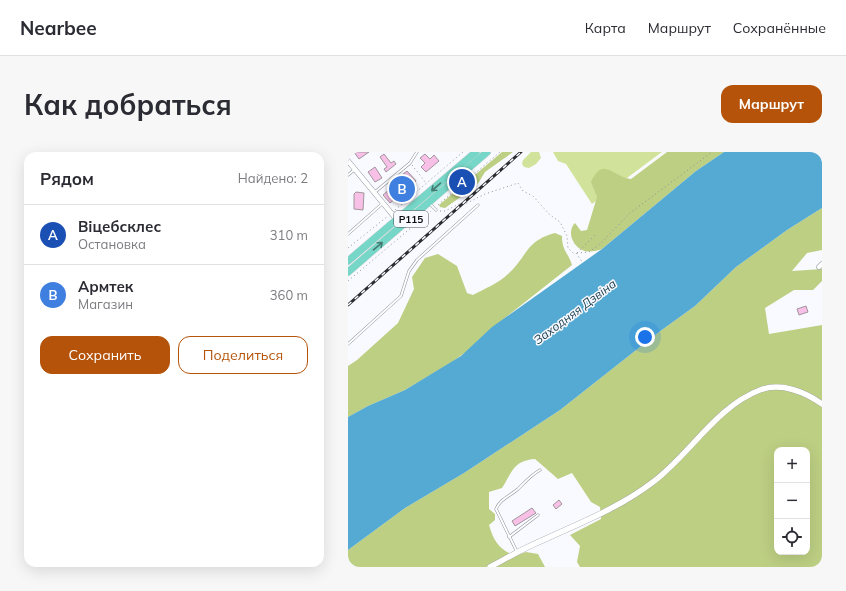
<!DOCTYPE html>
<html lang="ru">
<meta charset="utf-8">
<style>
body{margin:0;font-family:Mulish,sans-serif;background:#f7f7f7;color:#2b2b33}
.controls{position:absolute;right:12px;bottom:12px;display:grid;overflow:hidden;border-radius:8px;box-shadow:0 4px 16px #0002}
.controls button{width:36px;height:36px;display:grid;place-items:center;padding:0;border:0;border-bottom:1px solid #e1e1e2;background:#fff;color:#2b2b33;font:20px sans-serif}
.you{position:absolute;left:297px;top:185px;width:14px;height:14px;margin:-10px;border:3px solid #fff;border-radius:50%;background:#1a73e8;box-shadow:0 0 0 6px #1a73e833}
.badge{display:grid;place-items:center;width:26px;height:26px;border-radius:50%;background:#b45309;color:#fff;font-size:13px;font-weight:700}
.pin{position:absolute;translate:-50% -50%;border:2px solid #fff;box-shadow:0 1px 4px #0006}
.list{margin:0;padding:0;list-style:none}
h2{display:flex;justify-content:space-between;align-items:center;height:52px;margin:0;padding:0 16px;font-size:17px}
h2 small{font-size:13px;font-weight:400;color:#7c7c81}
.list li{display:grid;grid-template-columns:26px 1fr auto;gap:12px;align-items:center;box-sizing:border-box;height:60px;padding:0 16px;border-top:1px solid #e1e1e2}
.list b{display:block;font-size:15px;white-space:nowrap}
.list p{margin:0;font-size:13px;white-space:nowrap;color:#7c7c81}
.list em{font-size:13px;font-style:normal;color:#7c7c81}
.actions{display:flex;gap:8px;padding:12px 16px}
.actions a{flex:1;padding:9px 0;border:1px solid #b45309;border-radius:12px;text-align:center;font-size:14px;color:#b45309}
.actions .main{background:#b45309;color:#fff}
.icon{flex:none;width:22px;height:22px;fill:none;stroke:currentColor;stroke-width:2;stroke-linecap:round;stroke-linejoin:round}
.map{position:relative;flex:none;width:474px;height:415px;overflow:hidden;border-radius:12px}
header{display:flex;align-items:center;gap:24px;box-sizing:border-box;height:56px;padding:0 20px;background:#fff;border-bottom:1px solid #e1e1e2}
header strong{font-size:19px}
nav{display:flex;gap:22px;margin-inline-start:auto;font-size:14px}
.intro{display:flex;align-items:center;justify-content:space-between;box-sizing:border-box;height:96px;padding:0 24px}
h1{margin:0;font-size:28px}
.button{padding:10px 18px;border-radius:12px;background:#b45309;color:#fff;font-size:14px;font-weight:700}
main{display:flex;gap:24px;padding:0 24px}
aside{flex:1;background:#fff;border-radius:12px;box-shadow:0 4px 16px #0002}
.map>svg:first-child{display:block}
.green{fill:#d1e39b}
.forest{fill:#bdcf83;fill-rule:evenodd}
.water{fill:#54aad2}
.building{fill:#f8c0e7;stroke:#a0969c}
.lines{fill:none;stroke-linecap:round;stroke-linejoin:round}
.service-casing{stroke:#90939c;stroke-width:3}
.minor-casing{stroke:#90939c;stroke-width:5.5}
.tertiary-casing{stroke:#90939c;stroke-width:6}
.primary-casing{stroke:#d8d8d9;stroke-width:8}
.path{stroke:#919296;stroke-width:1;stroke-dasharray:1 3;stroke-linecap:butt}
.service{stroke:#fff;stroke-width:2}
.minor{stroke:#fff;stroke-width:4.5}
.tertiary{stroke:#fff;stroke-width:5.5}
.primary{stroke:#76d6c7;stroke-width:7}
.rail-casing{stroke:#2c2d30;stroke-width:3}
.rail{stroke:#f9faff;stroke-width:1.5;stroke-dasharray:4.5;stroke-linecap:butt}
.oneway{stroke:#467b74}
.labels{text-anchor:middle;stroke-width:3;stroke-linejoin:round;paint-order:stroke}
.shield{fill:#f9faff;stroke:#525357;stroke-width:1}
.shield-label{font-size:10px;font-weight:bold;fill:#0b0c0f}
.water-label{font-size:12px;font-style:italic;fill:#183d4f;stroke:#f9faff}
</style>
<header>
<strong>Nearbee</strong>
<nav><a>Карта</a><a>Маршрут</a><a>Сохранённые</a></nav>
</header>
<div class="intro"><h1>Как добраться</h1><a class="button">Маршрут</a></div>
<main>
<aside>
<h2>Рядом<small>Найдено: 2</small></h2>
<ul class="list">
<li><span class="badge" style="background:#1a4fb4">A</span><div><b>Віцебсклес</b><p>Остановка</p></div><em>310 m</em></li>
<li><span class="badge" style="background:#3f7fe0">B</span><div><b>Армтек</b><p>Магазин</p></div><em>360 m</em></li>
</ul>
<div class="actions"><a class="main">Сохранить</a><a>Поделиться</a></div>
</aside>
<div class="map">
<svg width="474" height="415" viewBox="0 0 474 415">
<rect width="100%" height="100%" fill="#f9faff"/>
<g class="green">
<path d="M183,0h8l2,6 -5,6 -7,4 -5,-1 -2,-3 1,-4z"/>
<path d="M205,0h109l-70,52 -26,-40 -8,-3z"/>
</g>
<g class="forest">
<path d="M154,0h11l-28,20 -6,10 -7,7 -27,19 -5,-1 -1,-2z"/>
<path d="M319,0h57l-28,19 -94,78c-6,2 -13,4 -20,1 -10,-5 -15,-19 -7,-27l6,8 6,-1 10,-33 -6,-15c12,-27 22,-5 40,-3z"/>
<path d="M474,56v42l-15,3 -15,18 30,-2v12l-9,9h-19l-29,18 4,26 53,-9v242h-242l-3,-5 3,-16 -10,-11 31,-16 -1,-12 -9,-5 -19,-29 -14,6 -23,-20c-22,2 -22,12 -33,29l-13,4v17l6,5v6l-6,5c5,17 10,24 26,31l11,-4 12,2 7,13h-197v-17l57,-42 59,-35 96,-63 99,-78 36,-26 41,-39 51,-37zM429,298h30v102h-30z"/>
<path d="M207,81l7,3c0,15 6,16 10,29l-86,68 -20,19 -14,10 -47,28 -37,16 -20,11v-51l9,-6 41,-37 16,-34 -2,-12 13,-19 13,-4 19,12 10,27 6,2c11,-6 26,-12 35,-21 20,-18 17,-33 47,-41z"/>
</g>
<path class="water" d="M376,0h98v56l-35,22 -51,37 -41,39 -36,26 -99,78 -96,63 -59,35 -57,42v-133l20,-11 37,-16 56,-34 31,-29 110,-78 94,-78z"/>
<g class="building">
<path d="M6,0h15l-10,7z"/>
<path d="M36,2l7,9 3,-2 2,3 -10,8 -2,-3 3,-2 -7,-10z"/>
<path d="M77,2l5,5 4,-4 5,6 -13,11 -5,-5 4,-4 -5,-5z"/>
<path d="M27,15l7,11 -7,4 -7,-10z"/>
<path d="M59,19l9,10 -26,22 -7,-8 7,-6 -2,-3z"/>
<path d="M8,40l8,1 -1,17 -9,-1v-15z"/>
<path d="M458,154l2,6 -9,3 -2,-6z"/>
<path d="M211,348l3,4 -6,5 -3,-4z"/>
<path d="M184,356l4,5 -21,13 -3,-5z"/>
</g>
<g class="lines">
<defs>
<g id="service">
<path d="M0,23l6,-5"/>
<path d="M27,40l35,-29 7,-11"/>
<path d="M82,52l6,6"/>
<path d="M0,82l35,-31"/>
<path d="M0,192l53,-48 8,-25 8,-11 61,-55"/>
<path d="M161,385l29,-22"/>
<path d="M169,400l-21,-43c4,-10 14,-13 22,-20 7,-7 13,-14 22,-19"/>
</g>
<g id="minor">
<path d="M0,9l54,65"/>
<path d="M471,115l3,-3"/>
</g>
<path id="tertiary" d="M142,415c17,-9 34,-19 51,-26 39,-18 78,-33 112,-59 37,-28 64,-76 107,-92 21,-8 45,2 62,14"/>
<g id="primary">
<path d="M0,109l128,-109"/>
<path d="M0,120l139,-120"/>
</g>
</defs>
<use href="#service" class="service-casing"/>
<use href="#minor" class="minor-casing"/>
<use href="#tertiary" class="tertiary-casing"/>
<use href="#primary" class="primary-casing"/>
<g class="path">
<path d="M64,13l14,18"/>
<path d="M55,43l4,4"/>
<path d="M90,53l62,-53"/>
<path d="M47,58l68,-58"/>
<path d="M92,59h5l14,-7 8,-1 18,-9 33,-11 5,8 10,5 17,19 10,7 7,14 1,12 5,5h3l7,10"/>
<path d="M0,96l40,-32"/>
<path d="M229,101l12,-1 11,-8 30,-31 82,-61"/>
<path d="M229,101l18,-18"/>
<path d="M0,129l83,-70"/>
</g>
<use href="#service" class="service"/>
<use href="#minor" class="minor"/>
<use href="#tertiary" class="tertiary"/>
<use href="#primary" class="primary"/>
<defs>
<path id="rail" d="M0,153l173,-153"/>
</defs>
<use href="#rail" class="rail-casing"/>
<use href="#rail" class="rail"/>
</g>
<defs><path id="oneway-shaft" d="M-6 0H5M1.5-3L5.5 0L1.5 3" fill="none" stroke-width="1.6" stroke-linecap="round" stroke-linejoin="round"/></defs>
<g class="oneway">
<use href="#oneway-shaft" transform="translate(88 35) rotate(139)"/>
<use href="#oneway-shaft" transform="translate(30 94) rotate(-40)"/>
</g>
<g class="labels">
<rect class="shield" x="46" y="59" width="34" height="16" rx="3"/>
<g class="shield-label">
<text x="63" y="71">Р115</text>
</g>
<g class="water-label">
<text transform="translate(227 160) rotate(-37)" y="4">Заходняя Дзвіна</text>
</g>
</g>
</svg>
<div class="controls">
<button>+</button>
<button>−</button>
<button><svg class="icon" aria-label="locate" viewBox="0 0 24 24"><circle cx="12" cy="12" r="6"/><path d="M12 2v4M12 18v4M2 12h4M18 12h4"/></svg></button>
</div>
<div class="you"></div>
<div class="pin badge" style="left:114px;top:30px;background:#1a4fb4">A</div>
<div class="pin badge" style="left:54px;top:37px;background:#3f7fe0">B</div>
</div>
</main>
